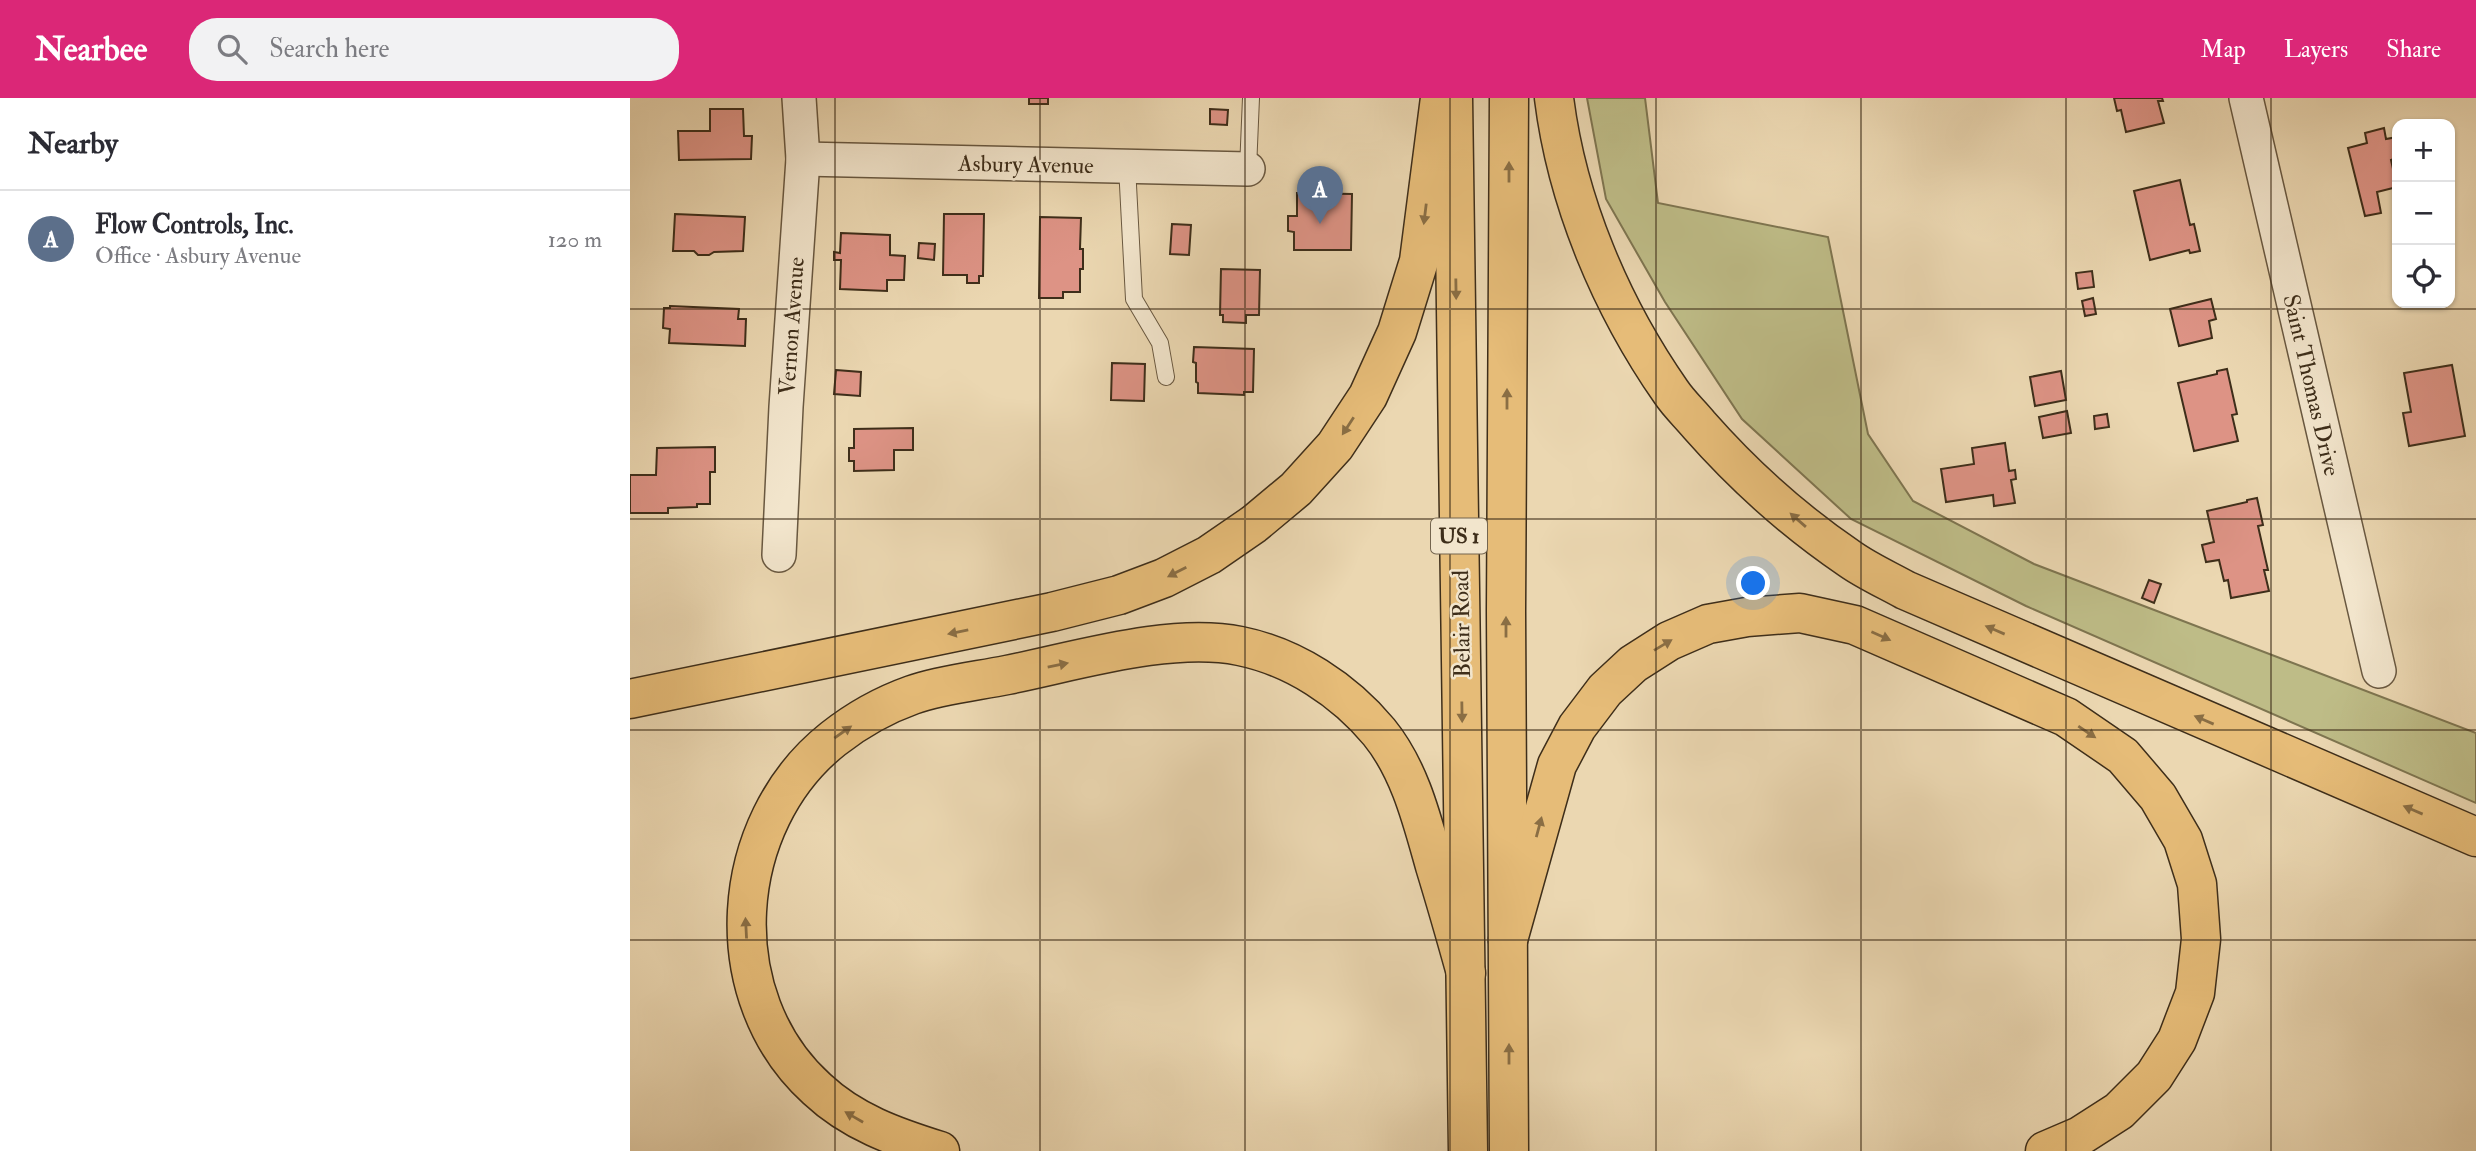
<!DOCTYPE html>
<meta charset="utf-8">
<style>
body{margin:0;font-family:"IM FELL Double Pica",serif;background:#f2f2f3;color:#2b2b33}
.controls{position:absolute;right:21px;top:21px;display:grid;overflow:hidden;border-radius:14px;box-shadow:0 2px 5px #0004}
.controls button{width:63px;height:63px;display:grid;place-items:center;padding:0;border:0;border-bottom:2px solid #e1e1e2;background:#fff;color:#2b2b33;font:35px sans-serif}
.you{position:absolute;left:1124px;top:486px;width:24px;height:24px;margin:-18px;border:5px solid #fff;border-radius:50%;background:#1a73e8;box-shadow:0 0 0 10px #1a73e833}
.badge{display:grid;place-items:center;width:46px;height:46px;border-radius:50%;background:#db2777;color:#fff;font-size:23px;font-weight:700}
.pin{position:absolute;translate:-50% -58px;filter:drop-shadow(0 2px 4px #0008)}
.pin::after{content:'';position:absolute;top:37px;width:24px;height:21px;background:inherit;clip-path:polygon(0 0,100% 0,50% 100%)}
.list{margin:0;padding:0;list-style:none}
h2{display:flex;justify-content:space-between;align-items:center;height:91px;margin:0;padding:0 28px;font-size:30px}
h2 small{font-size:23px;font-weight:400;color:#7c7c81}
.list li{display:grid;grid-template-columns:46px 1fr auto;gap:21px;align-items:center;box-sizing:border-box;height:98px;padding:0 28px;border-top:2px solid #e1e1e2}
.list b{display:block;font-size:26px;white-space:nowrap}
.list p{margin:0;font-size:23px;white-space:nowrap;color:#7c7c81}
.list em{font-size:23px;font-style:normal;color:#7c7c81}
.icon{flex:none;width:38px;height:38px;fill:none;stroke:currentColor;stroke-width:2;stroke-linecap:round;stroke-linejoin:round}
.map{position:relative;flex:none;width:1846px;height:1053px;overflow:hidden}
header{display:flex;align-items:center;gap:42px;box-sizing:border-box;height:98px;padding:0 35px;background:#db2777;color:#fff}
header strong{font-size:33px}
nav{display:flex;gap:38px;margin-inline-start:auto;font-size:24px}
.search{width:490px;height:63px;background:#f2f2f3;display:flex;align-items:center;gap:18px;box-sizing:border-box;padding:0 24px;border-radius:28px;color:#7c7c81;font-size:26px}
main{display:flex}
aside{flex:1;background:#fff}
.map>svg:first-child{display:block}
.green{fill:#bebc87;stroke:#7e7550;stroke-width:2}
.building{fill:#dd9385;stroke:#3e2e1a;stroke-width:2}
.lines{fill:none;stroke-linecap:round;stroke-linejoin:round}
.service-casing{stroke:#695840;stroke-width:18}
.minor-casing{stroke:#695840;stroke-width:36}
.trunk-casing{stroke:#3e2e1a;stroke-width:41}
.motorway-casing{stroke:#3e2e1a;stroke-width:41}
.service{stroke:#f2e5cc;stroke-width:16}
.minor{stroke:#f2e5cc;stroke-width:33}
.trunk{stroke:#e6bc78;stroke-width:38}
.motorway{stroke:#e6bc78;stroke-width:38}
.oneway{fill:#8a6e44}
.grid{fill:none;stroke:#3e2e1a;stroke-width:2;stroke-opacity:0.55}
.labels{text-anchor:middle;stroke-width:5;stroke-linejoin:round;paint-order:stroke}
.shield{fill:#f2e5cc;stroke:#74654f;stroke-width:2}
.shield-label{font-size:21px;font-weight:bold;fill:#3e2e1a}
.street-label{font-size:23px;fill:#3e2e1a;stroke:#f2e5cc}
</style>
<header>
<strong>Nearbee</strong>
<div class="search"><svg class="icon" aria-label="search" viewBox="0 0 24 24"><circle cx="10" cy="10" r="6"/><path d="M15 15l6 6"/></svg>Search here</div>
<nav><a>Map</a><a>Layers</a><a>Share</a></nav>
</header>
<main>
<aside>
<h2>Nearby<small></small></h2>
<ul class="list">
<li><span class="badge" style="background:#5c6f8a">A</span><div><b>Flow Controls, Inc.</b><p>Office · Asbury Avenue</p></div><em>120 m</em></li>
</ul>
</aside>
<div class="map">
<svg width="1846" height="1053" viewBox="0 0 1846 1053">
<rect width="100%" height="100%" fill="#ebd7b1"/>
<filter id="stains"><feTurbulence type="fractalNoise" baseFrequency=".00286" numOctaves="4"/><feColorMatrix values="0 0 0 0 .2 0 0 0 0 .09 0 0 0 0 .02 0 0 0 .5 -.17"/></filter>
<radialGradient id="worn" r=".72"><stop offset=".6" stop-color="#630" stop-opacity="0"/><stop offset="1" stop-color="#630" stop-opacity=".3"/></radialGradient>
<path class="green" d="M957,0h58l13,105 170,34 40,197 45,67 121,63 442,169v70l-450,-197 -175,-87 -109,-100 -77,-117 -59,-103z"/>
<g class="building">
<rect x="399" y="0" width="19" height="6"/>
<path d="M1484,0h48l1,3h-5l6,22 -38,9 -5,-22 -4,1z"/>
<path d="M80,11h33l1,27h8l-1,23 -72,1 -1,-29h32z"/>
<path d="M580,11l18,1 -1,15 -17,-1z"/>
<path d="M1754,30l2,11 11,-2v21l-6,2 6,27 -20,5 4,21 -16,3 -17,-68 19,-5 -2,-10z"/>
<path d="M1550,82l10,45 4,-1 6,27 -10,2 -1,-3 -39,10 -16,-69z"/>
<path d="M667,95l55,1 -1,56h-57v-18l-6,-1v-15h9z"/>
<path d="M45,116l70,3 -2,34 -29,1 -5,3h-11l-4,-4h-21z"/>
<path d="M314,116h40l-1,62h-4v7h-12v-8h-24z"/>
<path d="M410,119l41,1 -1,31h3v20h-3v23h-17v6h-24z"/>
<path d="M542,126l19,1 -2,30 -19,-1z"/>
<path d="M211,135l49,2v20l15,1 -1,24h-17v11l-47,-2 1,-29h-7v-8l6,1z"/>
<path d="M289,145l16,1 -1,16 -16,-2z"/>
<path d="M591,171l39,1 -1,45h-13v8l-23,-1v-7h-3z"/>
<path d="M1462,173l2,16 -16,2 -2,-16z"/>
<path d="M1463,200l3,16 -11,2 -3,-15z"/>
<path d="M1581,201l5,20 -7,2 3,17 -33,8 -9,-37z"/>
<path d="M40,208l69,3 -1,10h8l-1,27 -76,-3 1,-14 -7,-1 1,-20h6z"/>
<path d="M564,249l60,2 -1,43h-9v3l-46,-2v-10l-2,-1v-19l-3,-1z"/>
<path d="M482,265l33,1 -1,37 -33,-1z"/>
<path d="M1822,267l13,71 -56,10 -6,-33 8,-1 -7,-39z"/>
<path d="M1597,271l10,45 -5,1 6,26 -44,10 -16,-68 39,-9v-3z"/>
<path d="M206,272l25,2 -1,24 -26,-2z"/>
<path d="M1431,273l5,29 -31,6 -5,-29z"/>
<path d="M1437,313l4,22 -28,5 -4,-21z"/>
<path d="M1477,316l2,13 -14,2 -1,-13z"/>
<path d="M283,330v22h-19v20l-40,1v-10h-5v-13h5v-19z"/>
<path d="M1375,345l4,28 6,-1 1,9 -5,1 4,23 -21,3 -1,-11 -47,7 -5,-33 33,-5 -2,-16z"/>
<path d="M85,349v25h-5v32h-13v3l-29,1v5h-38v-38h26l1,-27z"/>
<path d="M1627,400l6,27 -5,1 10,44h-4l5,21 -38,7 -3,-18 -4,1 -5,-21 -13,2 -4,-17 12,-3 -7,-31 40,-9v-2z"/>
<path d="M1519,482l12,4 -7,19 -12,-5z"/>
</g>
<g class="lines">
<defs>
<g id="service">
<path d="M497,68l7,133 26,44 6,34"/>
<path d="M618,71l3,-71"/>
</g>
<g id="minor">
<path d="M1616,0l133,573"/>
<path d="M173,61l445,10"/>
<path d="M149,457l7,-148 17,-248 -4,-61"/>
</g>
<g id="trunk">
<path d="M823,0l15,1053"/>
<path d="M879,1053l-3,-540 3,-513"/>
</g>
<g id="motorway">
<path d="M924,0c13,104 57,208 117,294 8,12 19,22 28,33 44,50 95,96 151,134 17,12 37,21 55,31l571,247"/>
<path d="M0,601l422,-87 67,-17 45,-17 45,-23 45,-31 42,-35 39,-43 33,-50 29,-64 22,-71 21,-163"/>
<path d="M878,842l49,-175 20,-38 28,-37 28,-26 36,-23 39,-17 39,-7 53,-4 55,12 211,92 57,39 35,41 25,43 14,44 4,55 -6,54 -18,47 -23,36 -35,35 -39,25 -35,15"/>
<path d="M310,1053c-45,-14 -88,-29 -123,-62 -102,-92 -90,-266 16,-350 24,-19 51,-34 79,-44 28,-10 65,-14 95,-20 70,-14 163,-43 233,-29 54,11 104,44 139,86 31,38 43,88 56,134 11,36 21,71 31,107"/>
</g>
</defs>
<use href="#service" class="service-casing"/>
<use href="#minor" class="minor-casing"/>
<use href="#trunk" class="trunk-casing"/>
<use href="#motorway" class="motorway-casing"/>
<use href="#service" class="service"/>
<use href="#minor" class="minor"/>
<use href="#trunk" class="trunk"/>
<use href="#motorway" class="motorway"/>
</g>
<defs><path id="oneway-solid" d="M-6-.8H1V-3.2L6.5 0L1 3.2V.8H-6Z" transform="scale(1.75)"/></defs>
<g class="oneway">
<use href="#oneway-solid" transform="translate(879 74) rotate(-90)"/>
<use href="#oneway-solid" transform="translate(795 116) rotate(97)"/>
<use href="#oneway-solid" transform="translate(826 191) rotate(89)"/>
<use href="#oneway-solid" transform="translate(877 301) rotate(-90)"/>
<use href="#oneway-solid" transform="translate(718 328) rotate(123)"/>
<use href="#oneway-solid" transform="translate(1168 422) rotate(-139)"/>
<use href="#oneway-solid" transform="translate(547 474) rotate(153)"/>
<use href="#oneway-solid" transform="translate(876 529) rotate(-90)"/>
<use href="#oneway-solid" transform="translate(1365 532) rotate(-157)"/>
<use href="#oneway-solid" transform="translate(328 534) rotate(168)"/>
<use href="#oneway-solid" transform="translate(1251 538) rotate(24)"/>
<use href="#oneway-solid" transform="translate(1033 547) rotate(-31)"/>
<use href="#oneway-solid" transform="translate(428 567) rotate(-11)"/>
<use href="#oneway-solid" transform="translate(832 614) rotate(89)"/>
<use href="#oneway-solid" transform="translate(1574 622) rotate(-157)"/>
<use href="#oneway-solid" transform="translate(213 634) rotate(-35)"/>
<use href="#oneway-solid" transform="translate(1457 634) rotate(34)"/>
<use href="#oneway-solid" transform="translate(1783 712) rotate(-157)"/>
<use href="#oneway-solid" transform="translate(909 729) rotate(-75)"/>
<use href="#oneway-solid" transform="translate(116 830) rotate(-93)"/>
<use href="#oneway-solid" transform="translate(879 956) rotate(-90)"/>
<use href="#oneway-solid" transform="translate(224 1019) rotate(-150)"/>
</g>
<path class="grid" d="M205,0v1053M410,0v1053M615,0v1053M820,0v1053M1026,0v1053M1231,0v1053M1436,0v1053M1641,0v1053M0,211h1846M0,421h1846M0,632h1846M0,842h1846"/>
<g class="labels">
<rect class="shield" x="801" y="420.5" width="56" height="35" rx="5"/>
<g class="shield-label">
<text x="829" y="445">US 1</text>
</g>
<g class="street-label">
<text transform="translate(396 66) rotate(1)" y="8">Asbury Avenue</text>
<text transform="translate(161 228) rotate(-86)" y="8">Vernon Avenue</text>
<text transform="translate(1682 287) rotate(77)" y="8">Saint Thomas Drive</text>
<text transform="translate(831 526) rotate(-91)" y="8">Belair Road</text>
</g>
</g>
<rect width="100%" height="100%" filter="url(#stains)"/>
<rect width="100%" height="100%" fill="url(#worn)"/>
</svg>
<div class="controls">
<button>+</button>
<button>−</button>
<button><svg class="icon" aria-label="locate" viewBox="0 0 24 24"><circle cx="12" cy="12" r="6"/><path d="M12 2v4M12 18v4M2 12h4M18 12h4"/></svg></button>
</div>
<div class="you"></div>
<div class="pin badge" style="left:690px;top:126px;background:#5c6f8a">A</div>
</div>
</main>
